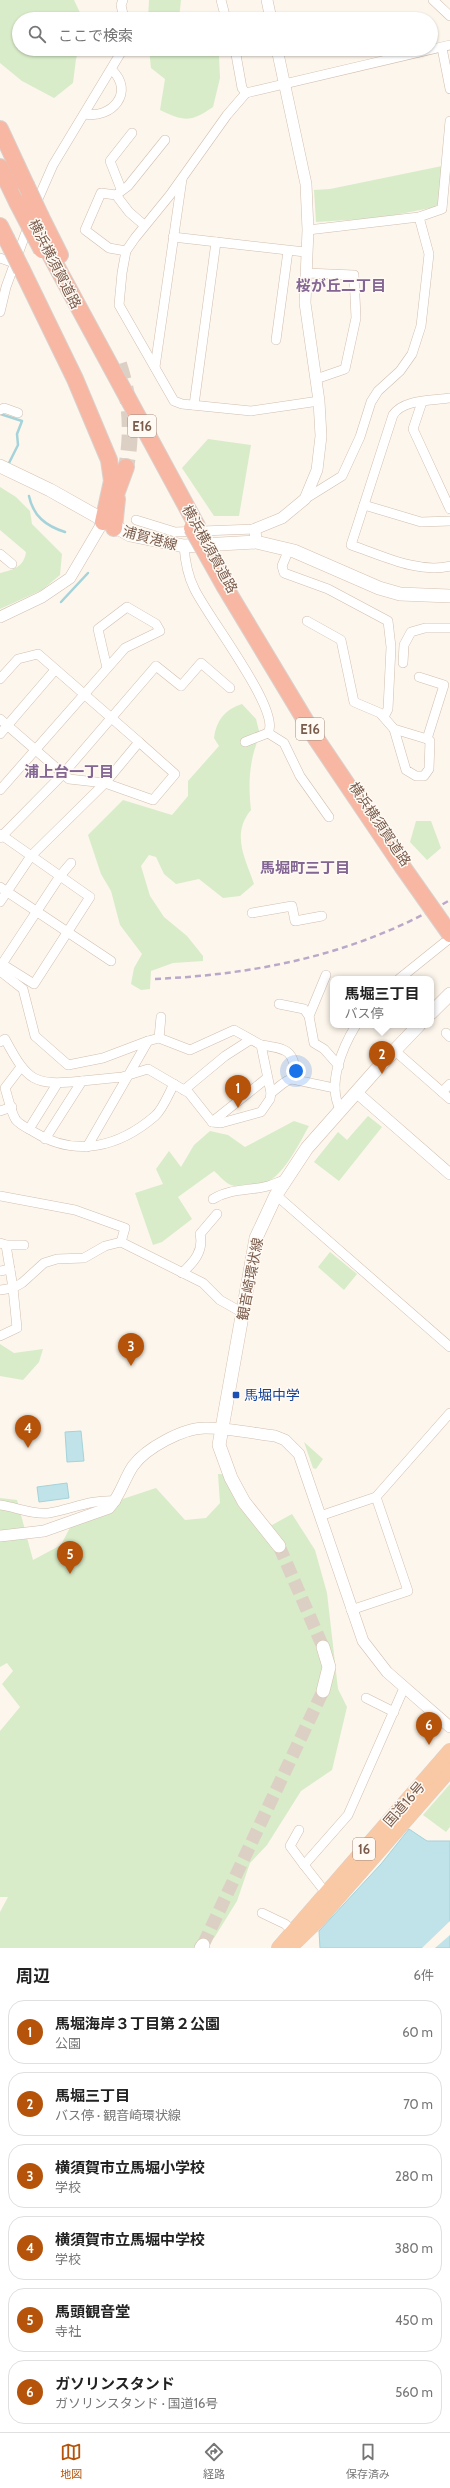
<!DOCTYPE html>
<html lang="ja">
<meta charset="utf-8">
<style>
body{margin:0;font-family:Cabin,"Noto Sans JP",sans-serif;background:#f6f6f6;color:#222}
.you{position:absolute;left:296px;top:1071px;width:14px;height:14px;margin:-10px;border:3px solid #fff;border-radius:50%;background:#1a73e8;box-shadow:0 0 0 6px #1a73e833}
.badge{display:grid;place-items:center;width:26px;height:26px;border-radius:50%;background:#b45309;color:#fff;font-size:13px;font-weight:700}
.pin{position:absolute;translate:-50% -33px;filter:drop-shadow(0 1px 2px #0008)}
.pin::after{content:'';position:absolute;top:21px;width:14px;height:12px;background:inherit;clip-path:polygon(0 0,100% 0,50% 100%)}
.popup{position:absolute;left:330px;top:976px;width:104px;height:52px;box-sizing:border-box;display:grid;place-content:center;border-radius:8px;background:#fff;filter:drop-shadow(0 1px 3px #0005);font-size:13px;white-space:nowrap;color:#767676}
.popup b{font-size:15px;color:#222}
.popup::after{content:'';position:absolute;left:50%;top:100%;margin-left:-8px;border:8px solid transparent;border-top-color:#fff}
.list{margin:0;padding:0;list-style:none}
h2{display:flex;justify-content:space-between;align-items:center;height:52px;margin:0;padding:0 16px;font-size:17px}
h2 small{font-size:13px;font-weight:400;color:#767676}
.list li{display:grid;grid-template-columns:26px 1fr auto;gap:12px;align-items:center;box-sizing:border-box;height:64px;margin:0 8px 8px;padding:0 8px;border:1px solid #e0e0e0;border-radius:16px}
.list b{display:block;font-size:15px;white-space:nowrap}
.list p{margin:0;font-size:13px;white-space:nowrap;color:#767676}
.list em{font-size:13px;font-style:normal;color:#767676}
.icon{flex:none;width:22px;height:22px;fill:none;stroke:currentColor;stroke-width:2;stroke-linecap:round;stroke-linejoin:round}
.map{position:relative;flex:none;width:450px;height:1948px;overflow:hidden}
.search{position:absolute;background:#fff;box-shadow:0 1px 3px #0004;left:12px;right:12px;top:12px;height:44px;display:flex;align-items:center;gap:10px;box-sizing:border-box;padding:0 14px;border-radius:22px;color:#767676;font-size:15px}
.sheet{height:484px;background:#fff}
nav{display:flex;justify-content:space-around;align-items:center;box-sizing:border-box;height:56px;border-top:1px solid #e0e0e0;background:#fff;font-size:11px;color:#767676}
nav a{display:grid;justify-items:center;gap:2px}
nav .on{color:#b45309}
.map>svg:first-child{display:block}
.green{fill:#d8ecc9}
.water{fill:#bfe3e8;stroke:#a5d3da}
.pier{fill:#fdf6ec}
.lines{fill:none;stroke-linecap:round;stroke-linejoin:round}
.stream{stroke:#a5d3da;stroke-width:2.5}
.secondary-tunnel{stroke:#dcd0c4;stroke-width:13;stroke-dasharray:13 6;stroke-linecap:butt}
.motorway-tunnel{stroke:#dcd0c4;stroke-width:16;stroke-dasharray:16 8;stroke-linecap:butt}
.minor-casing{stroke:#d1beb0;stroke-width:10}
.tertiary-casing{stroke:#d1beb0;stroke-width:12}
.secondary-casing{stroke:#d6c0b0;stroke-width:14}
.trunk-casing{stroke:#dad1cd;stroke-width:16}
.motorway-casing{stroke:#dad1cd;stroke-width:18}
.minor{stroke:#fff;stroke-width:9}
.tertiary{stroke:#fff;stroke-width:11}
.secondary{stroke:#fff;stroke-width:13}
.trunk{stroke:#f9c8a4;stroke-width:15}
.motorway{stroke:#f7b7a3;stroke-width:16}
.rail{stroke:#b9a8c9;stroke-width:2.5;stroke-dasharray:6 4;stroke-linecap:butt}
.motorway-bridge-casing{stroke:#dad1cd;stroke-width:18;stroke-linecap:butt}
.motorway-bridge{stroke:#f7b7a3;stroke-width:16}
.transit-dot{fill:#1a4fb4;stroke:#fffaf3;stroke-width:1.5}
.labels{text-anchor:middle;stroke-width:3;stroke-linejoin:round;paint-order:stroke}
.shield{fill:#fffaf3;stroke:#a28b7f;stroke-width:1}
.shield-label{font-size:13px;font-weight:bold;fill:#7a5c4d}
.street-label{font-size:14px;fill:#7a5c4d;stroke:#fffaf3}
.transit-label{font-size:14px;fill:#164399;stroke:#fffaf3;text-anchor:start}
.neighbourhood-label{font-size:15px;font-weight:bold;fill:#846695;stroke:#fffaf3}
</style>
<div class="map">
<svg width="450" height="1948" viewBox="0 0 450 1948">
<rect width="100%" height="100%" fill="#fdf6ec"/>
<g class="green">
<path d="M0,0h74l9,19h-64v30h60l-3,10 -3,24 -19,15 -32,-17 -22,-18z"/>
<path d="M149,0h32l-2,19h-31z"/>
<path d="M149,49h50l20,7 1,22 -7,29c-22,15 -28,15 -53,3l5,-31 -14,-11z"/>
<path d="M442,166l-3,37 -4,4 -55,11 -64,4 -2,-32 16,-1z"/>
<path d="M208,439l43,6 -12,71h-25l-32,-48z"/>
<path d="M0,487l16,10 14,14 2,13 30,30 -2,21 -18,15 -42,19v-36c13,-3 24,-6 26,-21l-26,-22z"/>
<path d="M242,704l14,15 4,16c-11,24 -12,49 -9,75 -20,24 -6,48 3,74l-14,12 -17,2 -24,-19 -23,5 -12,-10 -8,-17 -7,-2 -8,11 9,30 14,21 23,19 16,20v5l-30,2 -22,8 -1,18 -9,1 -10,-6 3,-16 8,-14 -22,-29 -9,-34 -10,-17 -13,-39 35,-35 49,15 16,-19v-15l31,-35 -5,-8c2,-17 11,-29 28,-34z"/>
<path d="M416,821h15l10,27 -14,12 -17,-18z"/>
<path d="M368,1116l14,11 -43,54 -25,-19 24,-30 9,8z"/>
<path d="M294,1121l15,5c-17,30 -35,73 -78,59 -6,-2 -12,-10 -17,-14l-36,26 14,22 -30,23 -9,3 -18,-52 28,-9 -7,-15 13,-18 12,16 13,-22 16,-14 18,4 17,12z"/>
<path d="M330,1252l27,22 -13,16 -26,-23z"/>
<path d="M0,1344l14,9 29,-4 -4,13 -16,18 -23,-4z"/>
<path d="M304,1442l19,17 -7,10 -3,-1z"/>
<path d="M218,1474l15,1 13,28 26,22 20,-11 23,36 12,43 11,96 9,18 -15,63 -31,21 -34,54 -17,18 -13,38 -23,37 -15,10h-199v-36l8,-15h-8v-166l20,-24 -18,-23 11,-13 -6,-8 -7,4v-169l17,2 16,60 28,-15 16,-31 79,-26 29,32 21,-2 14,-15z"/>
<path d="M450,1784v43l-4,5 -23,-17z"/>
</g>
<g class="water">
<path d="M81,1431l3,30 -17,1 -2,-30z"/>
<path d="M67,1483l2,15 -30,4 -2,-15z"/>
<path d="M409,1829l18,12h23v107h-130l-1,-17 62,-67z"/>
</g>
<path class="pier" d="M450,1921v14l-15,13h-13z"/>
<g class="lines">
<g class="stream">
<path d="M0,414l22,7 -5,13 1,11 -10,20"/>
<path d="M29,496c4,20 17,30 36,36"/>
<path d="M61,602l27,-29"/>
</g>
<g class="secondary-tunnel">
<path d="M279,1546l44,101"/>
<path d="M203,1945l120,-254"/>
</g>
<path class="motorway-tunnel" d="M119,364c11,33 14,69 7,103"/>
<defs>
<g id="minor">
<path d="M123,0l-2,5 3,14"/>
<path d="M221,0l5,19"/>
<path d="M433,0l17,16"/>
<path d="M442,48l8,41"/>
<path d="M235,49l7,39 4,5"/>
<path d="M85,114c27,5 50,-22 27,-44"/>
<path d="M121,189l-11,-28 22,-28"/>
<path d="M116,195l12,-9 37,-46"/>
<path d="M35,206l18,-41 70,-116"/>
<path d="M308,230l111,-13 23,-8 8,-88"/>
<path d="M173,237l132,15"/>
<path d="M126,251l-17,-3 -24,-18 16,-37 15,2 13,17 15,13"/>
<path d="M0,258l14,5"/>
<path d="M306,273l48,2 2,43 -11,51 -29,10"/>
<path d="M0,312l6,-25 23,-63"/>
<path d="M276,340l12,-89"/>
<path d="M155,367l27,-188"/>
<path d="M450,398c-18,3 -47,1 -57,17l-42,130c30,10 67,29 99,21"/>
<path d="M319,401l-68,10 -69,-7 -8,-3 -55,-96 3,-32 4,-22 9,-13 35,-43 57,-80 19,-22 204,-48"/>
<path d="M422,402l-9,27 37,80"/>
<path d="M194,405l22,-163"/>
<path d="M0,410l4,-2 14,5"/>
<path d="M305,499l37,-23 18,-39 11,-35 7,-11 22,-20 12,-17 9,-28 8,-72 -10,-37"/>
<path d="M364,505l57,17 29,-1"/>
<path d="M136,520l39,12 80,-3"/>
<path d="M184,546c1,14 4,30 10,42 12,27 88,123 74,145l-23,9"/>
<path d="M289,549l-7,17 2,7 44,16 60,32 3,26 -3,62 -4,8"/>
<path d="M0,554l12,10"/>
<path d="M307,621l34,19 13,62 26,11 14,16 33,10 17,-54 -25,-8"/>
<path d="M403,663l1,-18 7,-13 14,-4h25"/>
<path d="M0,679l18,-20 20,-5 101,88 -34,41 -74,73 -31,46"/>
<path d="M0,719l69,60 36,4 48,17 22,-26 -36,-32"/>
<path d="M394,729l12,41 10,6h8l5,-7 1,-28 -3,-2"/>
<path d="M268,733l16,10 16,33 29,41"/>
<path d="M0,734l55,-64"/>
<path d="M0,790l125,-142 35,-17 -4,-7 -29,-17 -29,22 9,39"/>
<path d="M0,834l90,63 -56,87 -32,-20"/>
<path d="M0,838l63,-64 93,-108 25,20 20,-23 29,25"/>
<path d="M0,887l111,74"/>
<path d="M252,913l40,-7 3,15 27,-5"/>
<path d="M0,967l60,-91 11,-13"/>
<path d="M0,971l23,18 12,47 33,29 35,-7 45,-17"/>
<path d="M326,975l-17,41 5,27 10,6 15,17"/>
<path d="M399,979l51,-41"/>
<path d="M279,1004l25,5 5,7"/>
<path d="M446,1033l4,4"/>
<path d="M159,1038l2,-21"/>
<path d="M0,1042l5,-3c23,43 29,47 77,42"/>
<path d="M261,1045c27,4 33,5 35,33"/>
<path d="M394,1050l56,49"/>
<path d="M21,1067l-16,21c3,9 6,25 11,32 4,5 13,9 18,12 42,26 85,15 121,-16 8,-7 14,-23 19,-32"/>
<path d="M184,1090l41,-34 25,-16"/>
<path d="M442,1092l8,-8"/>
<path d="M271,1093c6,-4 12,-11 18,-13 3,-2 38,7 46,8"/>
<path d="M340,1109c-13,-25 2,-61 16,-84"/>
<path d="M0,1111l12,-4"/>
<path d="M212,1122l55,-44"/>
<path d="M29,1129l28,-45"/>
<path d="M45,1139l37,-58 40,-4 26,-8 41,24 23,29 9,1 40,-11 9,-13 1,-6 -10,-48 -27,-15 -44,20 -31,-12 -11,3 -61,106"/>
<path d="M276,1195l174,152"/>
<path d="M0,1196l75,14 50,18 -4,14 82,41 17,17 23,13"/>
<path d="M213,1199c17,-11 37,-8 55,-13 7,-2 11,-5 18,-6"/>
<path d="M0,1243l6,2 7,43 -13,2"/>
<path d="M6,1245h18"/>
<path d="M0,1271l10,-2"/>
<path d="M182,1273c12,-11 22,-22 18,-39l17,-20"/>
<path d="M0,1336l17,-8 -4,-40 9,-5 22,-20 13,-4 27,-1 21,-12 16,-4"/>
<path d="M0,1505c16,2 32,10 49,8 23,-4 43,-14 67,-12"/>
<path d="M320,1516l56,-19 74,-84"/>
<path d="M351,1610l57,-19 -32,-94"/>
<path d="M366,1698l28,14"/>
<path d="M299,1830l-9,16 14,19"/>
<path d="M326,1893l-22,-28 44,-50 56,-127"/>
<path d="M262,1913l23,11 8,7"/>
</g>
<g id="tertiary">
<path d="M267,0l4,19"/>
<path d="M256,542l-1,-13 27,-11 23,-19 12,-29 4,-34 -2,-35 -14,-98 3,-73 -2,-46 -29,-135"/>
<path d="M0,617l42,-20 28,-19 33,-56"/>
<path d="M356,1092l94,82"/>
<path d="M0,1536l44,-5 65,-23c12,-13 15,-29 24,-42 13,-18 50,-38 72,-38 23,0 47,5 70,8l10,4 14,14 64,187 24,31 63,55"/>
</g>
<g id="secondary">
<path d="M0,466l50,24 80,45 54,11 72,-4 38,9 85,37 21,6 50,2"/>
<path d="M431,1013l19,-19"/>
<path d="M279,1546l-35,-44 -13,-24 -12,-33 37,-207 20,-43 31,-47 69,-78 43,-45"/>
<path d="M323,1647l6,20 -6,24"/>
<path d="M201,1948l2,-3"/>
</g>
<g id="trunk">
<path d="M293,1944l26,-25 131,-150"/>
<path d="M279,1948l171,-197"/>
</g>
<g id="motorway">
<path d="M0,129l26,56"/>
<path d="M0,167l17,35"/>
<path d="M41,217l19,38"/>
<path d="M0,226l6,12"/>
<path d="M45,245l152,281"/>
<path d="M22,270l53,109 34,81 3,21 -9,41"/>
<path d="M115,497l11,-30"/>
<path d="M114,528l3,-29"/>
<path d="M225,587l92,153 85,126"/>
</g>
</defs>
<use href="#minor" class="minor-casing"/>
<use href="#tertiary" class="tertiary-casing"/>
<use href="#secondary" class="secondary-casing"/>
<use href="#trunk" class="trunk-casing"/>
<use href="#motorway" class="motorway-casing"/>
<use href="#minor" class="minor"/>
<use href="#tertiary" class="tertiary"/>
<use href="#secondary" class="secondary"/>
<use href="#trunk" class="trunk"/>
<use href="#motorway" class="motorway"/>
<path class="rail" d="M155,979c106,-5 202,-25 295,-79"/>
<defs>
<g id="motorway-bridge">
<path d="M26,185l15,32"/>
<path d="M17,202l25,48"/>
<path d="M6,238l16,32"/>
<path d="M192,528l33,59"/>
<path d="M402,866l48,68"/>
</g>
</defs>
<use href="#motorway-bridge" class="motorway-bridge-casing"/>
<use href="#motorway-bridge" class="motorway-bridge"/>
</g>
<rect class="transit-dot" x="232" y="1391" width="8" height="8" rx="2"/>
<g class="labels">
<g class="shield">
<rect x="128" y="415" width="28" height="22" rx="3"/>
<rect x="296" y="718" width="28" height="22" rx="3"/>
<rect x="353" y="1838" width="22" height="22" rx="3"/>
</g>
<g class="shield-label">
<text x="142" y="431">E16</text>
<text x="310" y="734">E16</text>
<text x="364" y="1854">16</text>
</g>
<g class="street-label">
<text transform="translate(55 264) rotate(63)" y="5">横浜横須賀道路</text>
<text transform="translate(150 538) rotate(15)" y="5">浦賀港線</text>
<text transform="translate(210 549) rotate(61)" y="5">横浜横須賀道路</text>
<text transform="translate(380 824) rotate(56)" y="5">横浜横須賀道路</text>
<text transform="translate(250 1279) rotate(-79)" y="5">観音崎環状線</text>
<text transform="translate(404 1804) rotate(-49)" y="5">国道16号</text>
</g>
<g class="transit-label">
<text x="244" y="1400">馬堀中学</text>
</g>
<g class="neighbourhood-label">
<text x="341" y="291">桜が丘二丁目</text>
<text x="69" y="777">浦上台一丁目</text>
<text x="305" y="873">馬堀町三丁目</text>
</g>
</g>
</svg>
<div class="you"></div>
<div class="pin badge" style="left:238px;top:1108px">1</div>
<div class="pin badge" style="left:382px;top:1074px">2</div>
<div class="popup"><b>馬堀三丁目</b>バス停</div>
<div class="pin badge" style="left:131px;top:1366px">3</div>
<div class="pin badge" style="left:28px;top:1448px">4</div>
<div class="pin badge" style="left:70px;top:1574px">5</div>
<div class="pin badge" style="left:429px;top:1745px">6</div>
<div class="search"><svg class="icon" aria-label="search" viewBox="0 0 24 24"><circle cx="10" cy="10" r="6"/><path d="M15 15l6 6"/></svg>ここで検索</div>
</div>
<section class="sheet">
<h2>周辺<small>6件</small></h2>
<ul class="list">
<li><span class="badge">1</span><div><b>馬堀海岸３丁目第２公園</b><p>公園</p></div><em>60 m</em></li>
<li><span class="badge">2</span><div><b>馬堀三丁目</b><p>バス停 · 観音崎環状線</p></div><em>70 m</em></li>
<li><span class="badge">3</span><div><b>横須賀市立馬堀小学校</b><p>学校</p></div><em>280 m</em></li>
<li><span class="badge">4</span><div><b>横須賀市立馬堀中学校</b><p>学校</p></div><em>380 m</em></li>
<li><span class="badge">5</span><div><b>馬頭観音堂</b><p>寺社</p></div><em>450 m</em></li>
<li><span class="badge">6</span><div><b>ガソリンスタンド</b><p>ガソリンスタンド · 国道16号</p></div><em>560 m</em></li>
</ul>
</section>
<nav>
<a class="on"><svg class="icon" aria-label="map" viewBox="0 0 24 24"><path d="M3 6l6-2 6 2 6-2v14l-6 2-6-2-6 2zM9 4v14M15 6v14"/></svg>地図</a>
<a><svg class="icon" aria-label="directions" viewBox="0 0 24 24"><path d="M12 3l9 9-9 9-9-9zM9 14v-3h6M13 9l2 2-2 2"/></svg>経路</a>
<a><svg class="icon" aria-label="saved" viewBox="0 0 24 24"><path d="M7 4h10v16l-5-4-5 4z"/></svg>保存済み</a>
</nav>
